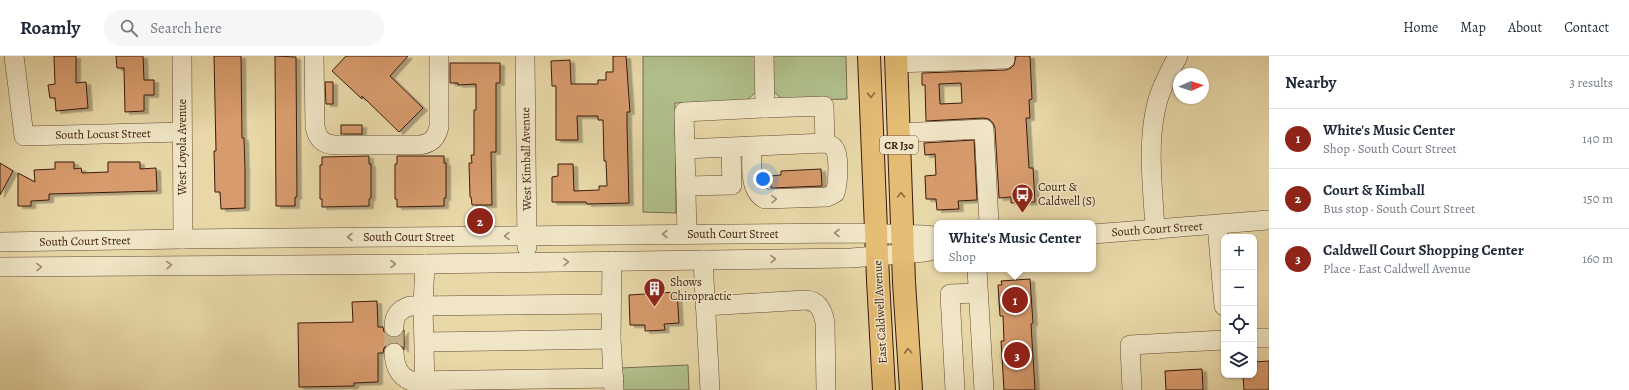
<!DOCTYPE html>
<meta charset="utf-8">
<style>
body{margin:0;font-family:Alegreya,serif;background:#f6f6f7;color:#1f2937}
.controls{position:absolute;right:12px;bottom:12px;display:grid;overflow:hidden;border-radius:8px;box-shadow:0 1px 3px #0004}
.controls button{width:36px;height:36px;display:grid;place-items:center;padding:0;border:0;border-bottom:1px solid #e0e1e3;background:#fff;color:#1f2937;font:20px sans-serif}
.compass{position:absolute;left:1173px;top:12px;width:36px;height:36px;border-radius:50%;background:#fff;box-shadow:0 1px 3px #0004;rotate:87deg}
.you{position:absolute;left:763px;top:123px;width:14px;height:14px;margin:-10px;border:3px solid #fff;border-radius:50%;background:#1a73e8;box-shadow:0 0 0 6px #1a73e833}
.badge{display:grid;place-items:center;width:26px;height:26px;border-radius:50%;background:#8f2418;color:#fff;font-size:13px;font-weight:700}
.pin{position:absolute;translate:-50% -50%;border:2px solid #fff;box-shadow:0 1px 4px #0006}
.popup{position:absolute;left:934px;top:164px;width:162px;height:52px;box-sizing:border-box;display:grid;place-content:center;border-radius:8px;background:#fff;filter:drop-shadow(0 1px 3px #0005);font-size:13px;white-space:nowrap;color:#747a83}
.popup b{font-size:15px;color:#1f2937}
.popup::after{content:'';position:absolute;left:50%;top:100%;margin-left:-8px;border:8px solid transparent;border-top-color:#fff}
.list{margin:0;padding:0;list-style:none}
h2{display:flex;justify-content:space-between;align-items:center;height:52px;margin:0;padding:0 16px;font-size:17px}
h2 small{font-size:13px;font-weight:400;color:#747a83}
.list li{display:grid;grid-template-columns:26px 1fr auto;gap:12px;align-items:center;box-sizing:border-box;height:60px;padding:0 16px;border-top:1px solid #e0e1e3}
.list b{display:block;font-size:15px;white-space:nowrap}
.list p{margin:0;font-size:13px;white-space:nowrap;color:#747a83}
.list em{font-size:13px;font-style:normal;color:#747a83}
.icon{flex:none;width:22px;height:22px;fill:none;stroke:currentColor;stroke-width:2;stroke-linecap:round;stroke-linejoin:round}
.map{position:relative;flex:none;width:1269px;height:334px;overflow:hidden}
header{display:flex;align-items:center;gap:24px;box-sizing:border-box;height:56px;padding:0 20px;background:#fff;border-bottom:1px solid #e0e1e3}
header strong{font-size:19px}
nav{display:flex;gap:22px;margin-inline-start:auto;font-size:14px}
.search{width:280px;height:36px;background:#f6f6f7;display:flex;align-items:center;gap:10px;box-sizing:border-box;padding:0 14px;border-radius:22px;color:#747a83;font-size:15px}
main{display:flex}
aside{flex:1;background:#fff}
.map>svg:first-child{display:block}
.green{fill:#b1c08b;stroke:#766d4c}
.building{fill:#d79b6d;stroke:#3b1a0c;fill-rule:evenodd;filter:url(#shadow)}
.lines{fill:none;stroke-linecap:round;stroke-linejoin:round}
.minor-tunnel{stroke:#c5b289;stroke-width:19;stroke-dasharray:19 10;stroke-linecap:butt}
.minor-casing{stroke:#664a33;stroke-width:20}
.major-casing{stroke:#3b1a0c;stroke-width:24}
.minor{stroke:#f0e6c6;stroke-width:19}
.major{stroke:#e4bc74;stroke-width:22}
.oneway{stroke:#906b40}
.oneway2{stroke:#9f8a72}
.labels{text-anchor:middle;stroke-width:3;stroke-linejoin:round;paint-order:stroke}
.shield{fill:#f0e6c6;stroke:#715744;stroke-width:1}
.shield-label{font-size:11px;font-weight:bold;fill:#3b1a0c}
.street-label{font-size:12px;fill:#3b1a0c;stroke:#f0e6c6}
.poi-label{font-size:12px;fill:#3b1a0c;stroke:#f0e6c6;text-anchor:start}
</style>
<header>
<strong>Roamly</strong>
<div class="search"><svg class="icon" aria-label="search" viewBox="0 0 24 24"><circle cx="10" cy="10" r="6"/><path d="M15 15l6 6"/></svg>Search here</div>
<nav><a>Home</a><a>Map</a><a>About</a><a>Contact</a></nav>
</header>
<main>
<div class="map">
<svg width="1269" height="334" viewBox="0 0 1269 334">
<defs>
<filter id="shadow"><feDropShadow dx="4.5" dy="2.5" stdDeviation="0" flood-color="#0004"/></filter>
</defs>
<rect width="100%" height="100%" fill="#e8d8a8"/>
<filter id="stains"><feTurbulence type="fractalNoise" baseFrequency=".005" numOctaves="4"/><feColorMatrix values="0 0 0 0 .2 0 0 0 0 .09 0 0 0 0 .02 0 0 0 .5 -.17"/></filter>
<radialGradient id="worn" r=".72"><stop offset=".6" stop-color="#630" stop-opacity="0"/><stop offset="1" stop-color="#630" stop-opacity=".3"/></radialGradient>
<g class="green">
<path d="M643,0h113v36l-10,9 -71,2 1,110 -33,-1z"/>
<path d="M770,0h76l1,43 -63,2 -13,-12z"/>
<path d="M688,309l1,25h-68l-1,-22z"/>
</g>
<g class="building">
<path d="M54,0h22v27l10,-1 2,26 -32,3 -1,-13h-5l-2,-13 7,-1z"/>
<path d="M116,0h27l1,24h10v15h-10v16l-19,1 -1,-44h-7z"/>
<path d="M214,0h27l1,82h2l1,31v39l-24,1 -1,-17h-5l-1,-41h2z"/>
<path d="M275,0l21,1 1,140h-2v9h-19z"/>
<path d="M346,0h62l-18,20 33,32 -24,24 -37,-36v3l-30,-28z"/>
<path d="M613,0h13l4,56h-3v14l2,77 -42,1 -1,-2h-34v-25l6,-1v-12h15l1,27 25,-1v-4h8l-1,-25h-2l-1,-41h-5v-4h-21l1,24h-22v-54h-4l-1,-25 19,-1 1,24h27v-4h8v-8h7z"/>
<path d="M1016,0h14l2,43 -3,1 1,18h-4l3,50h4l2,34 -24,1v-6l-12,1 -4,-70 -2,-5 -4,-4 -6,-1 -57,3 -1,-36h-3v-12l84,-3 5,-2 3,-3zM961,27l1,20 -22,1 -1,-20z"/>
<path d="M450,7h50v20h-4v69h-5l1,53h-20l-1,-8h-1l-1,-34h3l-1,-8h3v-45h2v-26l-18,1v-2h-8z"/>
<path d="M325,26h8v22h-7z"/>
<rect x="341" y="69" width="21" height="9"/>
<path d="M974,84l3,60 -19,1 1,8 -22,1 -1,-11h-10l-1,-23 11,-1 -1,-21 -10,1 -1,-12z"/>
<path d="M369,100v8h2v34l-2,1v7l-47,1v-8h-2v-34h2v-8z"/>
<path d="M397,100h47v7h2v35h-2v8l-47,1v-8h-2v-35h2z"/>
<path d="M55,106h19v7l7,-1 1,5 26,-1v-10h32v7l16,-1 1,23 -108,3v6l-18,1v5h-13v-33l17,9 -1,-12 21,-1z"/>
<path d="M0,107l13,8 -13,24z"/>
<path d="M821,113l1,17 -51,2 -1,-12 11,-1v-4z"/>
<path d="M1030,223l3,44 -2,1 4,66h-31l-3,-49h3l-1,-25h-3l-2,-31h4l-1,-4z"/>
<path d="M677,236l2,31 -15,1 1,6 -20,1v-6h-15l-1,-30z"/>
<path d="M377,245l1,26h5l1,5 4,4 5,2 6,-1 5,-7v20l-5,-7 -7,-1 -5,2 -3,4 -1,5h-5v29l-24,1v3l-55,1 -1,-64 55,-1 -1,-20z"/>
<path d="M1269,305v29h-25l-1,-15h11v-13z"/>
<path d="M1202,313l1,21h-37l-1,-19z"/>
</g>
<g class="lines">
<path class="minor-tunnel" d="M394,271v26"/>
<defs>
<g id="minor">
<path d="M14,0l10,80 158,-4"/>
<path d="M182,0l1,183"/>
<path d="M314,0l1,71c2,11 8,17 19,18h86c12,-2 16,-7 19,-18v-71"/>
<path d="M525,0l2,191"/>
<path d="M897,7l108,-4v-3"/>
<path d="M765,52l59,-2 1,37"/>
<path d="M899,77l85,-4 5,94"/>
<path d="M685,93l140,-6c3,1 7,2 9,5 6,7 4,36 1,45l-8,4 -62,2c-17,-9 -13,-36 -13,-53"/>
<path d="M686,130l46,-1 -1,-37"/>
<path d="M1217,169l7,81"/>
<path d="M1155,174c-2,-41 -8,-83 1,-123 4,-18 13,-35 22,-51"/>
<path d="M687,178l-3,-122 81,-4 -1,-52"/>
<path d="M1093,178l176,-14"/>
<path d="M0,186l183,-3 670,-6 72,2 8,1 4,3"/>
<path d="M703,204l7,130"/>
<path d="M612,205l-1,78 3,51"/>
<path d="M425,208l-2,41 2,85"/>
<path d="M0,211l425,-3 426,-6 74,-6 12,-3"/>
<path d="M977,213l7,121"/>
<path d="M705,250l101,-6c13,1 17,11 19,23l1,67"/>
<path d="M394,271c0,-12 5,-17 16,-21l201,-2"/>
<path d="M1254,282h15"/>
<path d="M425,286l186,-3"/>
<path d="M394,297c1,14 5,23 17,28l203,-3"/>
<path d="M955,334l-5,-96 28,-1"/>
<path d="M1132,334l-2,-45 94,-5"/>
</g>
<g id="major">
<path d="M869,0l9,224 6,110"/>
<path d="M896,0l8,226 7,108"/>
</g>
</defs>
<use href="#minor" class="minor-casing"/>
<use href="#major" class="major-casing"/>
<use href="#minor" class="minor"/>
<use href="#major" class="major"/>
</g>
<defs><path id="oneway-chevron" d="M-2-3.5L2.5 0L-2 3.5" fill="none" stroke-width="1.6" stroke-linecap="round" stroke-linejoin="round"/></defs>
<g class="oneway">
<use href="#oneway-chevron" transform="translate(871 39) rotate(88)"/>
<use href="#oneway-chevron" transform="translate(901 139) rotate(-92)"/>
<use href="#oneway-chevron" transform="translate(908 295) rotate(-93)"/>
</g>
<g class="oneway2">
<use href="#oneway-chevron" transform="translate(774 143) rotate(-2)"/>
<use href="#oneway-chevron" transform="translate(837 177) rotate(180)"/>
<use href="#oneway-chevron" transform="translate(665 178) rotate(180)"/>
<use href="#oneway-chevron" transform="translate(507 180) rotate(179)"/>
<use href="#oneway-chevron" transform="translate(350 181) rotate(180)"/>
<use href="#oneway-chevron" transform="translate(773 203) rotate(-1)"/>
<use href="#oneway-chevron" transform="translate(566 206) rotate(-1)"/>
<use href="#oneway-chevron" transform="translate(393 208)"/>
<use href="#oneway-chevron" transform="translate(169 209) rotate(-1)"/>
<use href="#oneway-chevron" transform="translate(39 211) rotate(-1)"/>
</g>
<defs>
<symbol id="bus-pin" viewBox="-11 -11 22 30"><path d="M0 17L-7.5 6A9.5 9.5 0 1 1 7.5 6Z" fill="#8f2418" stroke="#f0e6c6"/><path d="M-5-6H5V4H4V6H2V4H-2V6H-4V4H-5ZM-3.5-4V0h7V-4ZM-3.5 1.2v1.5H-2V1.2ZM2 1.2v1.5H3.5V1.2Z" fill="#fff"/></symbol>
<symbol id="building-pin" viewBox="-11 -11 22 30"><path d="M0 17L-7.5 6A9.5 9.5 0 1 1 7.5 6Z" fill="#8f2418" stroke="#f0e6c6"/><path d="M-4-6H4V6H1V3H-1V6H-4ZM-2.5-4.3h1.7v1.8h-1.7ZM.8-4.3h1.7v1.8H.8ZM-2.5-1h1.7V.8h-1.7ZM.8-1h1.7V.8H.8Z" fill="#fff"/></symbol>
</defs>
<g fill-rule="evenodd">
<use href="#bus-pin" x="1010" y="126" width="25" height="34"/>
<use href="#building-pin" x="642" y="220" width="25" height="34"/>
</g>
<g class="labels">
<rect class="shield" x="880" y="80" width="38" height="18" rx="3"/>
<g class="shield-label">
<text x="899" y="93">CR J30</text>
</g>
<g class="street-label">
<text transform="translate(103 78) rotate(-1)" y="4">South Locust Street</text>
<text transform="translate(182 91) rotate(-90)" y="4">West Loyola Avenue</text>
<text transform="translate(526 103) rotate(-91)" y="4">West Kimball Avenue</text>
<text transform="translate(1157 173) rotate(-4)" y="4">South Court Street</text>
<text x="733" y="182">South Court Street</text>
<text x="409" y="185">South Court Street</text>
<text transform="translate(85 185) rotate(-1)" y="4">South Court Street</text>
<text transform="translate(880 256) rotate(-93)" y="4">East Caldwell Avenue</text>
</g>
<g class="poi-label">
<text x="1038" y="135">Court &amp;<tspan x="1038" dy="14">Caldwell (S)</tspan></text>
<text x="670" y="230">Shows<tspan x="670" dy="14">Chiropractic</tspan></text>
</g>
</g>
<rect width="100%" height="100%" filter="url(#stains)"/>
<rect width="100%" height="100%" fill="url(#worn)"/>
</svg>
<div class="controls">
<button>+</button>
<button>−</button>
<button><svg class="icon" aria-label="locate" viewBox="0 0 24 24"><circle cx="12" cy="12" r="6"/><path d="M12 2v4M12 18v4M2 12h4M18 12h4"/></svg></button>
<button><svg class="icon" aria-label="layers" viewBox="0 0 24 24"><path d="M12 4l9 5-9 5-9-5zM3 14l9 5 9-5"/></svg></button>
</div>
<svg class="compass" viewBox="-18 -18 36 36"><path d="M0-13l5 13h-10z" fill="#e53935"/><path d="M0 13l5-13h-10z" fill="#747a83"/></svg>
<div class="you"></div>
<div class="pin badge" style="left:1015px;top:244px">1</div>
<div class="popup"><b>White's Music Center</b>Shop</div>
<div class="pin badge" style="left:480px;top:165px">2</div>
<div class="pin badge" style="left:1017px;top:299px">3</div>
</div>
<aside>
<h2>Nearby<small>3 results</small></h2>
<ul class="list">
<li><span class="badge">1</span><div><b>White's Music Center</b><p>Shop · South Court Street</p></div><em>140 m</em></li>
<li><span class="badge">2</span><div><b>Court &amp; Kimball</b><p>Bus stop · South Court Street</p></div><em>150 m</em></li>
<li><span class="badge">3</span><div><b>Caldwell Court Shopping Center</b><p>Place · East Caldwell Avenue</p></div><em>160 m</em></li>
</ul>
</aside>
</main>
